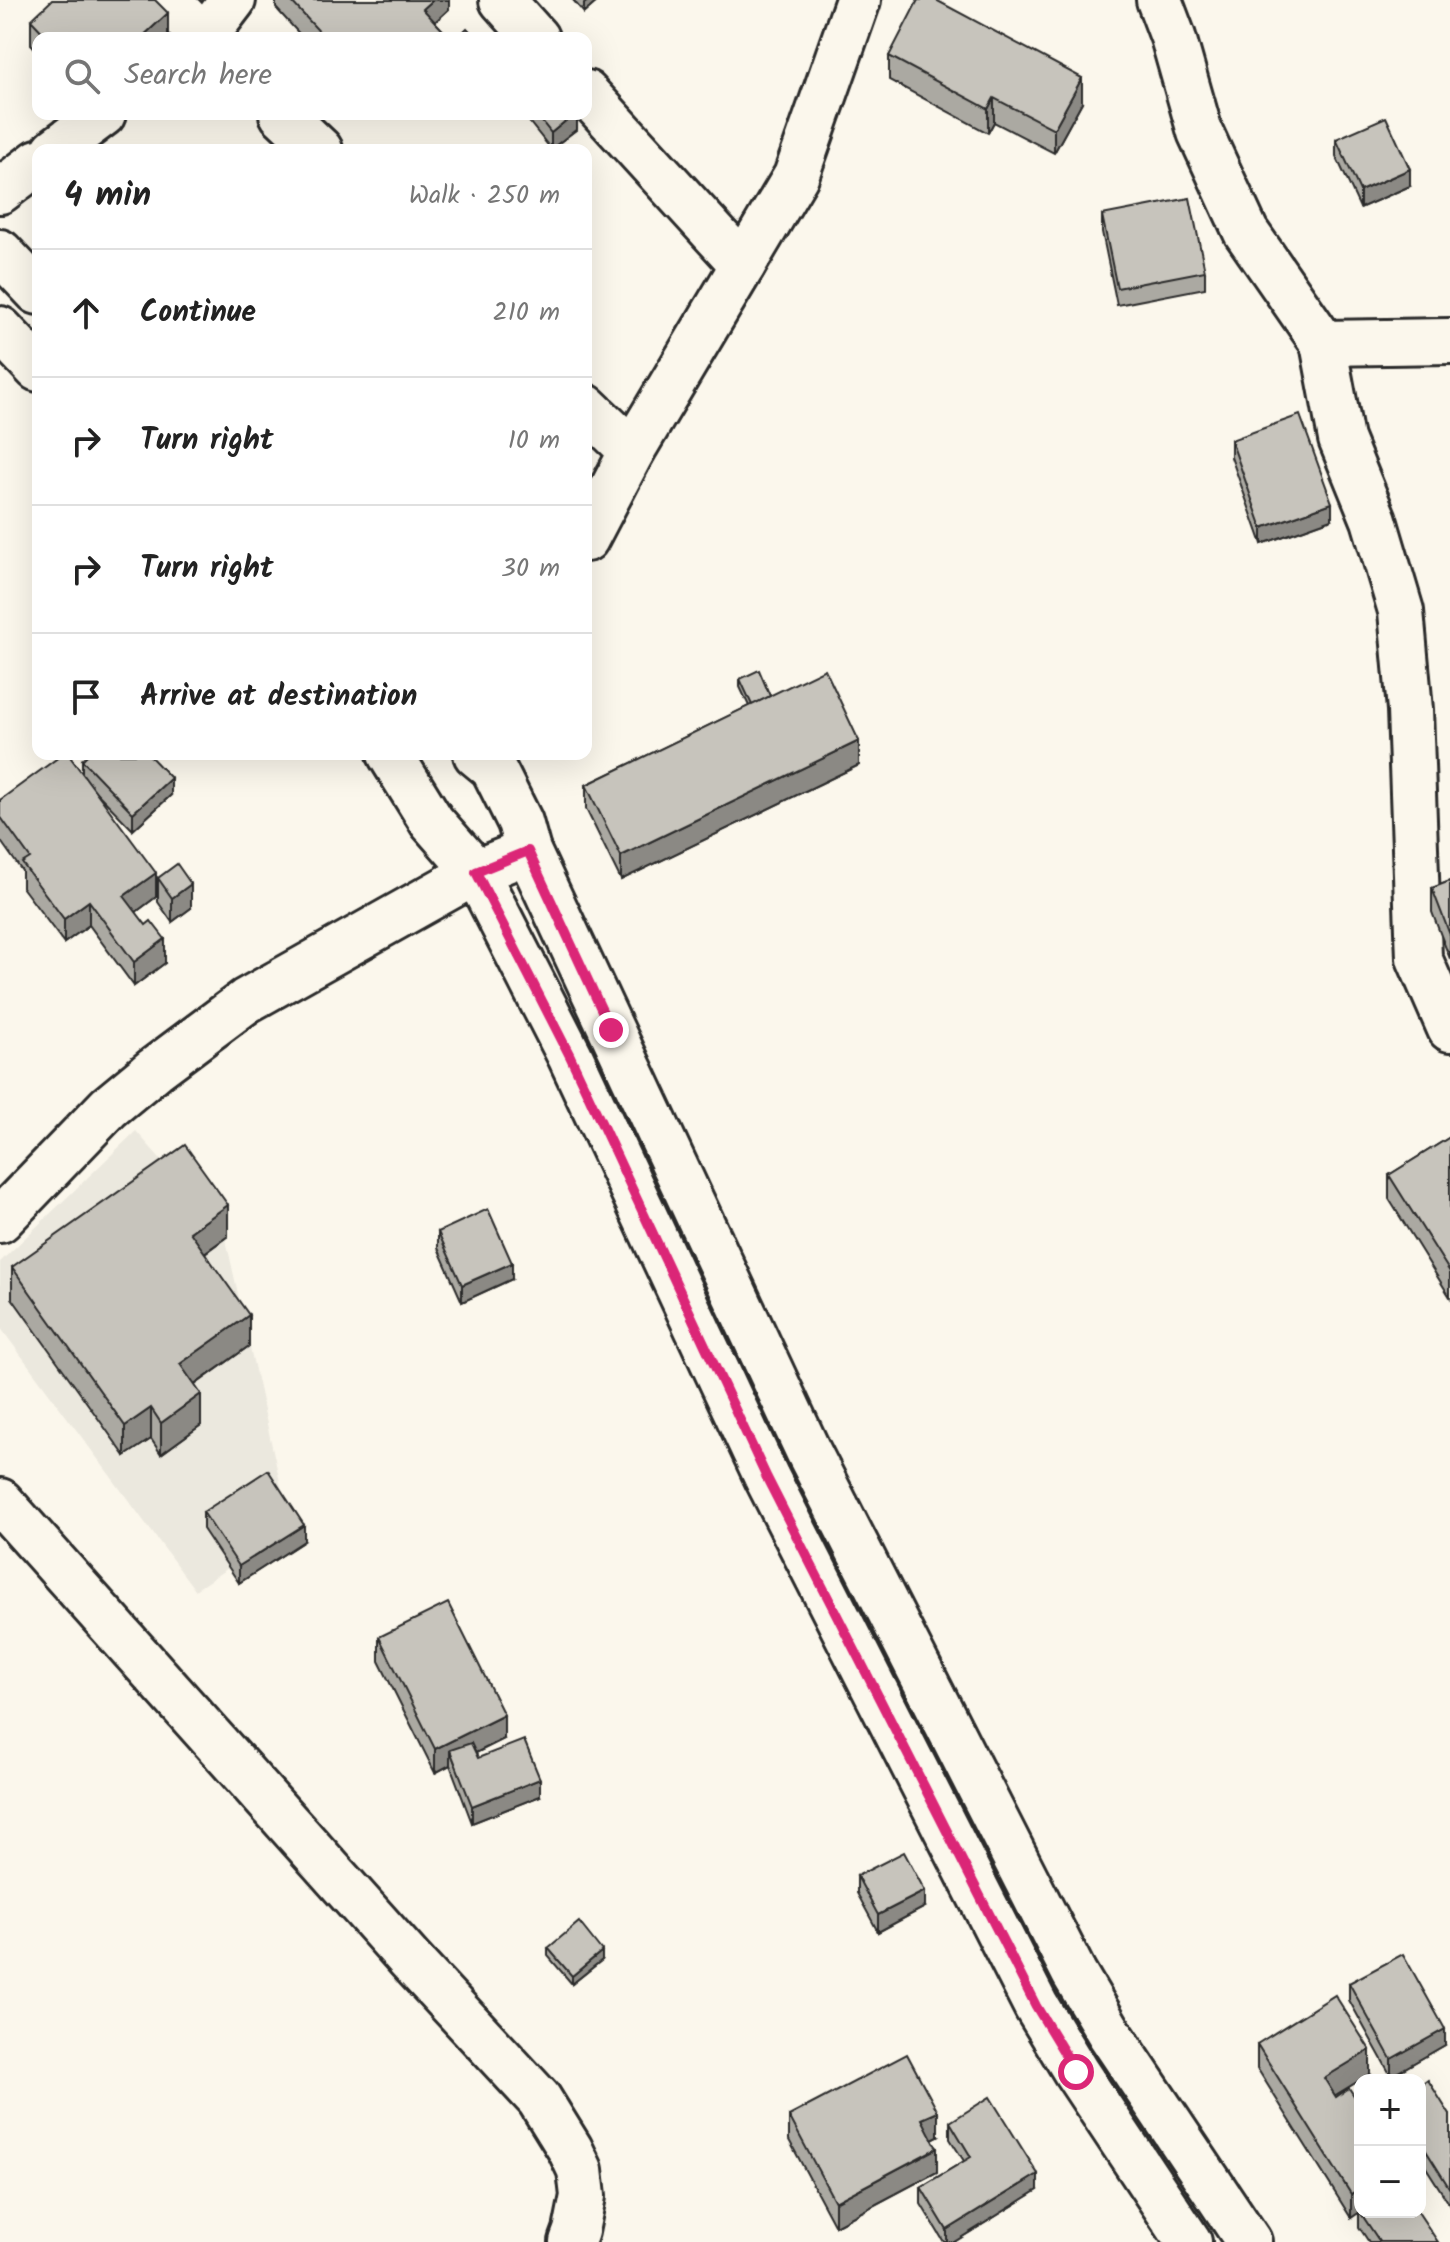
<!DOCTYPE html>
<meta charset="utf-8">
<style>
body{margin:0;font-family:Kalam,sans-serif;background:#f2f2f2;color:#222}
.controls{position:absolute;right:24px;bottom:24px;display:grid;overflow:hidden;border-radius:16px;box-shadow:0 8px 32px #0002}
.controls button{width:72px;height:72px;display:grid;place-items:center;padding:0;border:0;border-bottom:2px solid #e0e0e0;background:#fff;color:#222;font:40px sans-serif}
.stop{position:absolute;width:24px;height:24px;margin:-18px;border:6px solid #db2777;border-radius:50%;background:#fff}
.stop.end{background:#db2777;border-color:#fff;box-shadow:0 2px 8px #0008}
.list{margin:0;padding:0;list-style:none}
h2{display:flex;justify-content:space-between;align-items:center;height:104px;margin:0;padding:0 32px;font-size:34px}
h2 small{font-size:26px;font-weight:400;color:#767676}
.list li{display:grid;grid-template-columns:52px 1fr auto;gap:24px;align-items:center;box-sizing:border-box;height:128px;padding:0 32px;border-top:2px solid #e0e0e0}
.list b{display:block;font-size:30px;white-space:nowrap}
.list em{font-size:26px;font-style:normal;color:#767676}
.icon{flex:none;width:44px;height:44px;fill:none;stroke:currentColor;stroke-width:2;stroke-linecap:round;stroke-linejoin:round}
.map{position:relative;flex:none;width:1450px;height:2242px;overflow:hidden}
.search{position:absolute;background:#fff;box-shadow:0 8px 32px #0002;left:32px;top:32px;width:560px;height:88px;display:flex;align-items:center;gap:20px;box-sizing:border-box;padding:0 28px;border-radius:16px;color:#767676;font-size:30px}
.panel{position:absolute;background:#fff;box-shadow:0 8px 32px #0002;left:32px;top:144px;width:560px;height:616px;border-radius:16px}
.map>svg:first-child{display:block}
.built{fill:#ebe8de}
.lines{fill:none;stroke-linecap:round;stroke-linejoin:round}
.minor-casing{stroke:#2b2b2b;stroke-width:50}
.major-casing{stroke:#2b2b2b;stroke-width:50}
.minor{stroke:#fbf7ec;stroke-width:44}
.major{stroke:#fbf7ec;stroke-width:44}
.wall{fill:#aba9a2;stroke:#2b2b2b;stroke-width:2}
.shaded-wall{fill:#8b8984;stroke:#2b2b2b;stroke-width:2}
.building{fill:#c7c4bc;stroke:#2b2b2b;stroke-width:2}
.route{stroke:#db2777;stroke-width:10}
</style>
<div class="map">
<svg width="1450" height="2242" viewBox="0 0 1450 2242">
<rect width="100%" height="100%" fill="#fbf7ec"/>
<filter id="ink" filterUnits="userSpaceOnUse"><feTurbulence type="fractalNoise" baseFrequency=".0125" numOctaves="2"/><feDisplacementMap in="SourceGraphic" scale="16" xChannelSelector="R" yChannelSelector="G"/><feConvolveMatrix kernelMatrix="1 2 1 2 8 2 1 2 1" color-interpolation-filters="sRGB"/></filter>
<g filter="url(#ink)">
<path class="built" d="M136,1131l88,100 66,296 -95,63 -195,-263v-65z"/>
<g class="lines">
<defs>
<g id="minor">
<path d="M167,0l37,38 29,-38"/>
<path d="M502,0l34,38"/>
<path d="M1159,0l14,37 27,95 46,100 77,111 127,-2"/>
<path d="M586,93l157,172"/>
<path d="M282,114l38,36"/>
<path d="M55,150l48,-36"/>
<path d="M0,191l38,-29"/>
<path d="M1323,343l18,96 33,81 27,91 9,99 9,248 31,71"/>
<path d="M586,407l46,44"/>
<path d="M0,1220l109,-113 46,-38 91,-68 230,-129 52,-21"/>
<path d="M0,1501l410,459 129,139 31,50 10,21 3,26 -7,35 -4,11"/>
</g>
<g id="major">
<path d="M0,252l38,40"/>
<path d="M0,329l38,40"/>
<path d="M586,539l46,-88 164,-275 62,-176"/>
<path d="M390,754l42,68 44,50 94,184 197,422 269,528 40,66 113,170"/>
<path d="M476,754l17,14 27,54 8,29 280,600 266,522 36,61 139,208"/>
</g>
</defs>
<use href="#minor" class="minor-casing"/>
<use href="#major" class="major-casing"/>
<use href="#minor" class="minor"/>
<use href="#major" class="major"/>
</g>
<g class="wall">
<path d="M276,0h173v9l-14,13 15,16h-147l-27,-30z"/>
<path d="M573,0h26l-15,13z"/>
<path d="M31,20l137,17 -2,1h-128v14l-7,-8z"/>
<path d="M889,56l193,46 -28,51 -60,-31 -6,11 -99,-53z"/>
<path d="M523,114h54v15l-26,20z"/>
<path d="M1336,139l74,47 -50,22 -24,-52z"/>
<path d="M1102,215l103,56v17l-88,17 -15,-73z"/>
<path d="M1231,440l101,79 -70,25 -31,-87z"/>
<path d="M740,679l30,17 89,69 -238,115 -35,-71v-24l163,-79 -9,-19z"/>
<path d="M82,760l89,35 -38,35 -39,-40 62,107 -20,15 29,51 -31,23 -45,-61 -25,18 -42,-56v-16l-22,-31v-40l82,-28z"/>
<path d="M158,878l33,30 -19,14 -14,-20z"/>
<path d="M1450,881v78l-18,-47v-24z"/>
<path d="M1450,1137v160l-61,-98v-24z"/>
<path d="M438,1232l74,47 -50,23 -24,-54z"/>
<path d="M228,1236l-23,17 44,93 -54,39 6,40 -40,29 -10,-15 -26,17 -113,-158v-31z"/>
<path d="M203,1512l101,29 -65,42 -36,-54z"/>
<path d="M379,1637l125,102 -28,14 2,5 62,38 -68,27 -22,-58 -15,8 -56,-112z"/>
<path d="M857,1876l68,31 -47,25 -21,-39z"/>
<path d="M548,1948l54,12 -30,24 -24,-28z"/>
<path d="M1349,1983l96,62 -54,31 -42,-76z"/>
<path d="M1257,2044l113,30 -35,21 25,117 78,30h-69l-10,-15v-15l-8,6 -94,-150z"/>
<path d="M1420,2086l30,29v90l-30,-47z"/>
<path d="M789,2116l149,20 -6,3 5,33 -102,54 -46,-86z"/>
<path d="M950,2122l88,68 -84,52h-10l-23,-38v-17l43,-26 -14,-22z"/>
</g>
<g class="shaded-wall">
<path d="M433,0h16v9l-26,24v-24z"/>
<path d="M589,0h10l-15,13v-9z"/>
<path d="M168,13v24l-2,1h-25z"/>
<path d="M1082,78v24l-28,51v-24z"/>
<path d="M994,98v24l-6,11v-24z"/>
<path d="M574,114h3v15l-26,20v-16z"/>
<path d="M1410,169v17l-50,22v-17z"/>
<path d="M1332,503v16l-70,25v-16z"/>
<path d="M859,741v24l-238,115v-24z"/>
<path d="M171,778v17l-38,35v-17z"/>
<path d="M156,873v24l-32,24v-25z"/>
<path d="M191,884v24l-19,14v-24z"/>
<path d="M89,901v24l-25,18v-24z"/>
<path d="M165,939v24l-31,23v-24z"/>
<path d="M228,1205v31l-38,27v-31z"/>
<path d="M512,1263v16l-50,23v-17z"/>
<path d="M249,1315v31l-69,49v-31z"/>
<path d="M201,1394v31l-40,29v-31z"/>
<path d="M151,1408v31l-26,17v-30z"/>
<path d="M304,1525v16l-65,42v-17z"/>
<path d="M504,1715v24l-49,24 -5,-13v15l-15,8v-24z"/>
<path d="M540,1779v17l-68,27v-17z"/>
<path d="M925,1891v16l-47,25v-17z"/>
<path d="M602,1951v9l-30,24v-8z"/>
<path d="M1445,2029v16l-54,31v-17z"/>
<path d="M1370,2050v24l-46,28v-24z"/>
<path d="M938,2112v24l-16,8v-25z"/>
<path d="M937,2148v24l-102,54v-24z"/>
<path d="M1038,2174v16l-84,52h-7v-12z"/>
<path d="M1360,2188v24l-9,6v-24z"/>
</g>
<g class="building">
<path d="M52,0h103l13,13 -27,25h-93l-17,-18z"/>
<path d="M290,0h143l-10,9 27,29h-77l-3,-4 -4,4h-41z"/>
<path d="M918,0h18l146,78 -28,51 -60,-31 -6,11 -99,-53z"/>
<path d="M467,28l9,10h-19z"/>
<path d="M536,114h38l-23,19z"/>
<path d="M1386,117l24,52 -50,22 -24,-52z"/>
<path d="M1190,198l15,73 -88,17 -15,-73z"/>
<path d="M1300,415l32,88 -70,25 -31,-88z"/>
<path d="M825,669l34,72 -238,115 -35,-71z"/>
<path d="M759,670l11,26 -18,9 -12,-26z"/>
<path d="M63,754h5l88,119 -32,23 22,29 5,-4 14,18 -31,23 -45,-61 -25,18 -42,-56 8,-5 -30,-42v-16z"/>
<path d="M88,754h60l23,24 -38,35 -51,-53z"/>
<path d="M177,864l14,20 -19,14 -14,-20z"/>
<path d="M1450,881v54l-18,-47z"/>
<path d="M1450,1137v135l-61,-97z"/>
<path d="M185,1145l43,60 -38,27 59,83 -69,49 21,30 -40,29 -10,-15 -26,18 -113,-159z"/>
<path d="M488,1209l24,54 -50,22 -24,-53z"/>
<path d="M268,1470l36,55 -65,41 -36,-54z"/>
<path d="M448,1603l56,112 -69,34 -56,-112z"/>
<path d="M524,1740l16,39 -68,27 -22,-56 21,-7 7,15z"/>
<path d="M904,1852l21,39 -47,24 -21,-39z"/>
<path d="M579,1922l23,29 -30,25 -24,-28z"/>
<path d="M1403,1954l42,75 -54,30 -42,-76z"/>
<path d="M1335,1995l35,55 -46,28 12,19 13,-9 11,17v83l-9,6 -94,-150z"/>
<path d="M907,2054l31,58 -16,7 15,29 -102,54 -46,-86z"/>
<path d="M1428,2080l22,35v74l-30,-48v-55z"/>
<path d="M990,2097l48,77 -91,56 -26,-43 50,-30 -21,-35z"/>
<path d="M1360,2212h58l20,30h-58z"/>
</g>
</g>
<g class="lines" filter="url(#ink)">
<path class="route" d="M611,1030l-83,-179 -52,21 94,184 197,422 269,528 40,66"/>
</g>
</svg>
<div class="controls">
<button>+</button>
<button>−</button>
</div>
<div class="stop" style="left:1076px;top:2072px"></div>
<div class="stop end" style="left:611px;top:1030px"></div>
<div class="search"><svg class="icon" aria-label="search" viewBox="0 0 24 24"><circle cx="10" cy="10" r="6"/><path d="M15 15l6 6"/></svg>Search here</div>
<section class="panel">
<h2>4 min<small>Walk · 250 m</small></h2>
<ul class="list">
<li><svg class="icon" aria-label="ahead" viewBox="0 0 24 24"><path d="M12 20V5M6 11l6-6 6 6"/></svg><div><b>Continue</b></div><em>210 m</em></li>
<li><svg class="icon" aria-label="right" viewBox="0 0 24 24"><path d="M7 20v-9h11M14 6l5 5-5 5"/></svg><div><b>Turn right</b></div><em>10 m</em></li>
<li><svg class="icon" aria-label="right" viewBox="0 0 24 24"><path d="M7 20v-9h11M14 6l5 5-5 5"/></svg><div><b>Turn right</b></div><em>30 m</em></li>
<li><svg class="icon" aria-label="arrive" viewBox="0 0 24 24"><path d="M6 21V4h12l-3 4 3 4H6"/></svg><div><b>Arrive at destination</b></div></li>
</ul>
</section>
</div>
